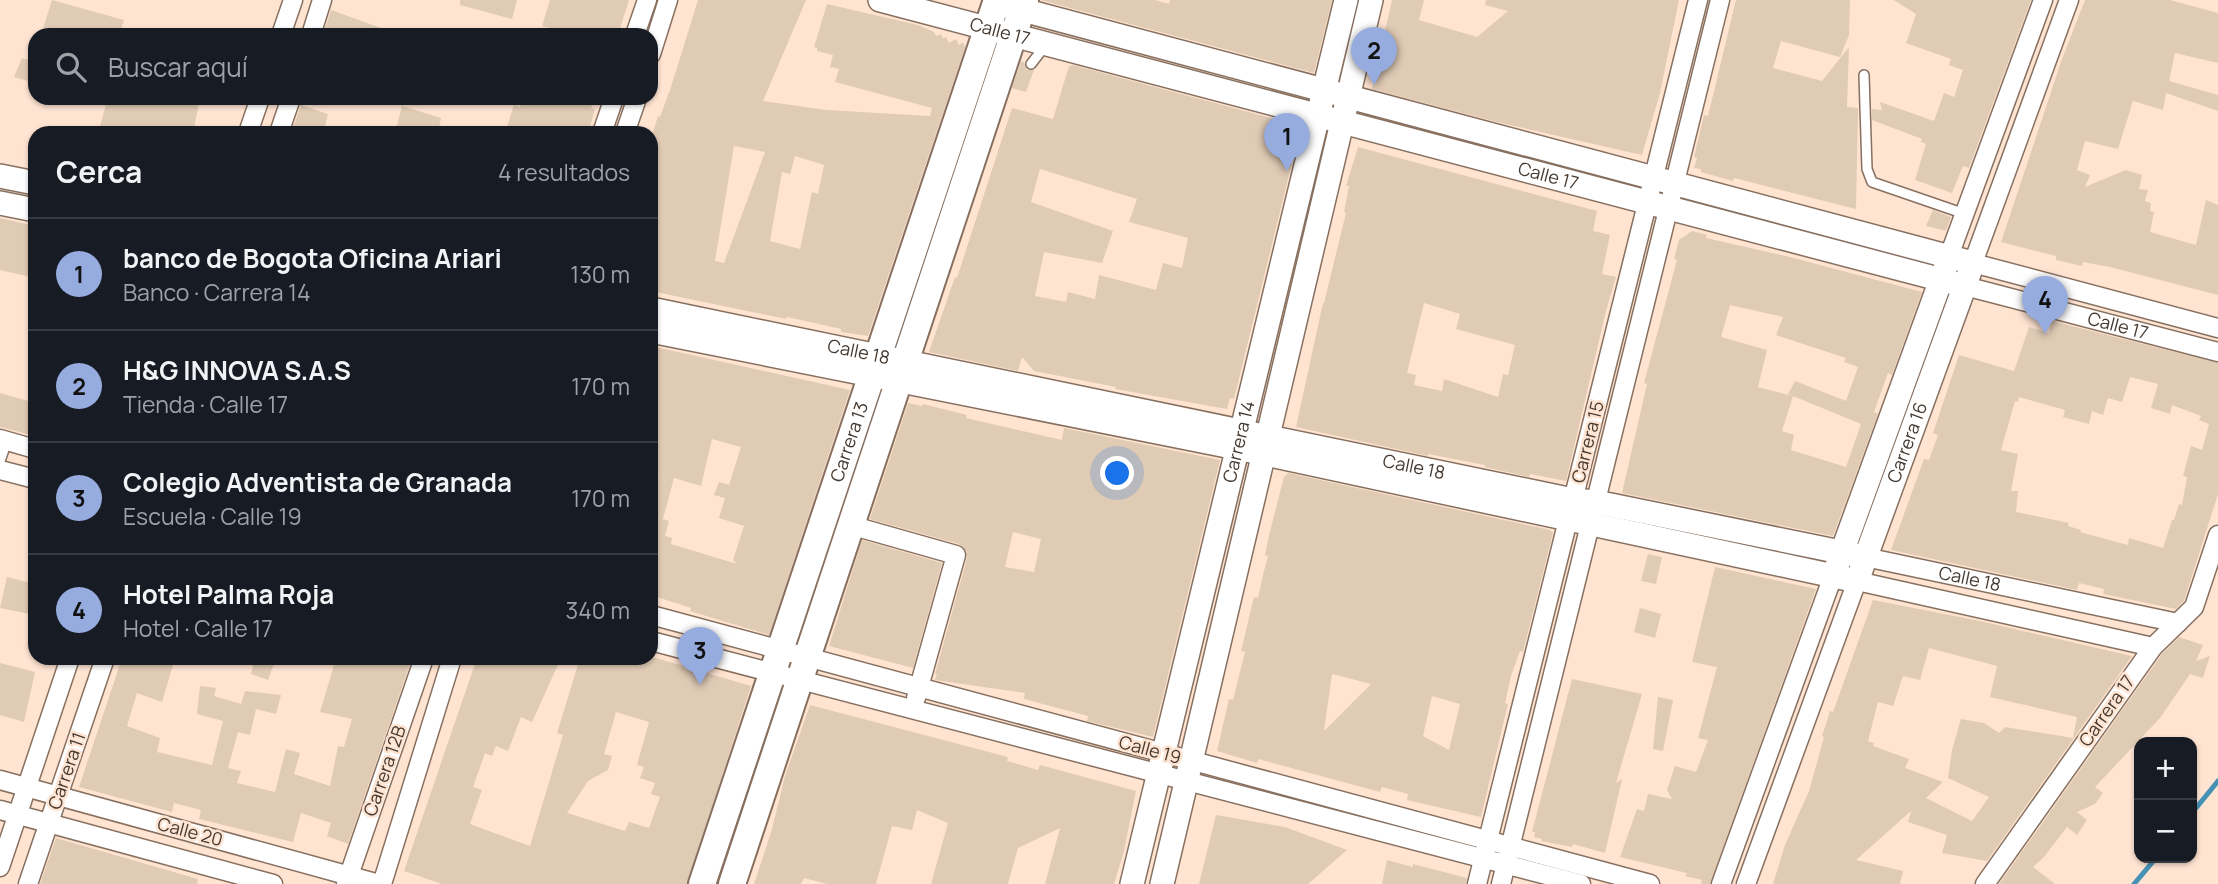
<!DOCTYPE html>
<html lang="es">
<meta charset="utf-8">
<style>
body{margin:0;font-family:Manrope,sans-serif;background:#20242c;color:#f1f3f6}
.controls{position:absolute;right:21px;bottom:21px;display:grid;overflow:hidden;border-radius:14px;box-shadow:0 2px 5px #0004}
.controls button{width:63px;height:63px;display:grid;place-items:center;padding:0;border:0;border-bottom:2px solid #363941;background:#171b24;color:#f1f3f6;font:35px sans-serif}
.you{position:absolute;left:1118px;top:474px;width:24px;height:24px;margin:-18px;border:5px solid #fff;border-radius:50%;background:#1a73e8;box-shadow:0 0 0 10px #1a73e833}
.badge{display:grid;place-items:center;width:46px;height:46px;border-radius:50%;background:#96abde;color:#111;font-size:23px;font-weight:700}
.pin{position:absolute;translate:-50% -58px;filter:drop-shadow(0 2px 4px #0008)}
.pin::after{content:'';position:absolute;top:37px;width:24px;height:21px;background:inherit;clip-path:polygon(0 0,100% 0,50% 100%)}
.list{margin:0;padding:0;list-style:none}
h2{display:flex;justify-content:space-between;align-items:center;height:91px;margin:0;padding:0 28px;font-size:30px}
h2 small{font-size:23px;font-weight:400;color:#9ea1a6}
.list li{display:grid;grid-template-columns:46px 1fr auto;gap:21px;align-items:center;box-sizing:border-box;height:112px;padding:0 28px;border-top:2px solid #363941}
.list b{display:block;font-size:26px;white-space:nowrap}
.list p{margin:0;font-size:23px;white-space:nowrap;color:#9ea1a6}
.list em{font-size:23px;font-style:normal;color:#9ea1a6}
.icon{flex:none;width:38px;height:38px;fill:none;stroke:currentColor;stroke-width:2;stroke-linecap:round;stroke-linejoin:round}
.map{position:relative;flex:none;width:2218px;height:884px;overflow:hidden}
.search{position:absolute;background:#171b24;box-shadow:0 2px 5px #0004;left:28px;top:28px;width:630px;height:77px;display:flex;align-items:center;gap:18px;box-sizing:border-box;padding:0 24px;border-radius:21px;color:#9ea1a6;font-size:26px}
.panel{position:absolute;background:#171b24;box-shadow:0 2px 5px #0004;left:28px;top:126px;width:630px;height:539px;border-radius:21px}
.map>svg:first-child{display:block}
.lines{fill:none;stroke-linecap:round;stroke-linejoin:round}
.stream{stroke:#4692b5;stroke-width:5}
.building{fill:#e0cbb5;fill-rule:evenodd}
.service-casing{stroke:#877060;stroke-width:12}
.minor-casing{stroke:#877060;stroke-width:21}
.tertiary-casing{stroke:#877060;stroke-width:26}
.secondary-casing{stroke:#877060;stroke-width:30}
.service{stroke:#fff;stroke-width:9}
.minor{stroke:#fff;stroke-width:18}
.tertiary{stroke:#fff;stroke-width:23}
.secondary{stroke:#fff;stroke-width:26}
.labels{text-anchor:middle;stroke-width:5;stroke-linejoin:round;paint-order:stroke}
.street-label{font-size:18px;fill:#443a32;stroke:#ffe4d2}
</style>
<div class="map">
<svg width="2218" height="884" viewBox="0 0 2218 884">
<rect width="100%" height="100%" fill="#ffe4d2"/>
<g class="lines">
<g class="stream">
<path d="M2192,813l26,-32"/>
<path d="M2134,884l22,-26"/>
</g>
</g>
<g class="building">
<path d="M52,0l72,20 -5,15h-78z"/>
<path d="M460,0h57l-5,19 -52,-14z"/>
<path d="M550,0h79l-11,35h-43l-33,-9z"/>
<path d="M698,0h108l-43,101 63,9 104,6 2,-8 -97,-26 4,-13 -9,-2 3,-12 -16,-4v-3l-3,-1 13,-43 91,21 16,7 2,4 5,-2 2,4 3,-1 3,6 7,-4 3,6 4,-3 2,5 -97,289 -27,-4v-3l-40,-9 -15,-3v2l-135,-28v-152l7,-23 2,1 11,-30zM734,146l31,6 -41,111 -9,-2zM795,156l29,9 -6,29 -6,-2 -12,57 -30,-8 12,-69 8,2z"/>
<path d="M1040,0h115l14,4 1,-4h162l-18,73z"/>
<path d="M1392,0h32l-5,20 58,17 31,-26 -23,-6 1,-5h193l-19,93 -18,62 -145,-33 -125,-33z"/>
<path d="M1736,0h114l-1,35 -9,22 -59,-16 -8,27 49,13 27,-34 -2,60 11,1 -2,101 -122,-31 -1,3 -32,-9v-3l-7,-1 3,-10 -3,-1 10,-42 4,1z"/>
<path d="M1894,0h137l-62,168 -6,-2 -11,27 -37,-13 11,-36 -5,-2 1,-3 -50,-19v-11l10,1 -2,-8 54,19 10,-28 10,4 9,-27 -14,-5 2,-6 -45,-16 10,-29z"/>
<path d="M2085,0h85l48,13v50l-43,-10 -6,28 49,14v16l-52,-18 -3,17 -30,-9 -15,48 -33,-8 -8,29 13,5 -5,12 41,-17 16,5 -3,14 9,1 -3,11 6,2 -1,8 4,1 -4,20 46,13 10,-45 12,5v90l-108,-28 -27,-5 -1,4 -26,-6v-4l-55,-14 61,-183z"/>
<path d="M331,10l64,23v2h-72z"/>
<path d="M22,58l13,4 -4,20 -17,-5z"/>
<path d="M1021,61l3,1 3,8h7l-8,22 -14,-4z"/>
<path d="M1073,65l228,61 -67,273 -4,-1 -3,11 -112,-20 1,-2 -82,-16 -12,-14 -4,14 -89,-19 26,-75 2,1 55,-170 41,11 16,-53zM1040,169l97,30 -8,23 59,16 -6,30 -19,-5 -7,27 -57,-15 -4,24 -27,-7 -2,10 -31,-6 9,-44 58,11 11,-32 -82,-29z"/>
<path d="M108,98h92l-7,35h-95z"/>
<path d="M523,98h71l-3,10 4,1 -7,24h-83l9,-28 6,2z"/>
<path d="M301,105l27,9 -5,19h-32z"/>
<path d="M402,106l39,12 -3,15h-43z"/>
<path d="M1358,147l239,64 -4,20 17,4 -8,39 14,3 -10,34 -40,170 -36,-7 -1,3 -44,-10v-2l-57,-11v2l-132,-29 27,-124h1l22,-90 -2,-1 5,-26h-3zM1424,303l36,11 -4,15 59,16 -7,30 -5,-1 -5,23 -54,-18 -2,12 -28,-6 2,-10 -9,-2z"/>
<path d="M1933,210l18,7 -5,14 -20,-5z"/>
<path d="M0,218l35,8v52l-35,-8z"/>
<path d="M1692,231l15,4 -1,3 84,19 132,35 -30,83 -4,-2 -14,39 4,2 -45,122 -211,-43 25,-109 -3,-1 33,-123 -3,-1 5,-19zM1730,305l53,12 -7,18 70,23 -2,4 14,5 -12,34 -51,-20 -7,13 73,30 -15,43 -55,-17 3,-15 -12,-4 11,-35 -35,-9 9,-37 -46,-13z"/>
<path d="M2052,321l166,42v131l-34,107 -8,8 -73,-15 1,-5 -25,-6 -2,7 -186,-40 33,-91 5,1 9,-25 -5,-2 26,-78 55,16 15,-44 20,6zM2130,377l28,7 -7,24 19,6 2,-9 29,11 -2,4 10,4 -7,26 -11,-4 -8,30 4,1 -5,28 -3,-1 -5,16h-2l-9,28 -34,-10 -1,7 -48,-13 1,-2 -13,-4 1,-3 -53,-11 2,-21h-7l7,-37 -17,-4 14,-49 3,1 1,-5 46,13 -2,7 26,7 3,-13 11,4 5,-17 14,4z"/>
<path d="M651,346l199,44 -81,245 -79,-24 1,-3 -40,-13v-94l8,-27 -8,-1zM712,439l29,8 -12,38 -10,-3 -5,13 11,3 -6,20 25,8 -11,34 4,4 -66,-20 1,-6 -7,-2 4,-15 -6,-2 11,-41 27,8z"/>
<path d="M0,393l35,10v33l-35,-9z"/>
<path d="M908,403l14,3 1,-2 44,11 -1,3 96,22 2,-12 156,32 -67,277 -66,-16 1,-5 -64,-17 1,-6 -90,-13 2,-6h-2l32,-116v-6l-8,-8 -89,-25zM1013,532l28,7 -7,33 -29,-5z"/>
<path d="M1288,473l262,57 3,3 -30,119 -3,-1 -9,25 -6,27 3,1 -27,113 -74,-17 1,-6 -26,-7 -2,5 -122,-33 -1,4 -40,-12 12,-52 4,1 12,-48 -4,-1 13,-54 4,1 5,-23 5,-19 -3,-1 4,-20 15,-58zM1332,674l39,10 -47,47zM1432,696l28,8 -11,46 -26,-14z"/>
<path d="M862,540l80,23 -29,105 -84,-22z"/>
<path d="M1648,554l14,3 -6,27 -15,-3z"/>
<path d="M1715,567l101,22 -106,295h-9l1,-4 -17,-4 2,-3 -67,-16 17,-48 7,2 4,-17 24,5 -5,-9 8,-24 21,6 12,-32 -10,-2 19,-71 -25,-5z"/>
<path d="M7,577l28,7v31l-35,-7z"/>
<path d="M1873,600l107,21 152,35 -145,205 -45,-8 5,-18 -39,-13 3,-11 -55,49 47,11 -3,13h-127l12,-39 24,-54 15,-54 -2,-1 8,-25 3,1zM1929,648l68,18 -7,31 87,20 -4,21 -68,-11 -6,6 -15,-10 -23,-4 -9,31 -4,28 41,19 -17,24 -46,-23 17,-16 -38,-14 4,-9 -36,-13 1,-3 -6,-2 10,-39 15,4 10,-30 17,4z"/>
<path d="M1640,608l21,6 -6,24 -21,-6z"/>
<path d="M2179,637l24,8 -7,16 14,-5 -7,22 -13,-4 -30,44 -65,69 8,6 -8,11 -18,8 10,8 -10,15 -10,-8 -23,30 -11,10 22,17h-56l163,-230z"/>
<path d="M122,658h53l-13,44 -25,-9 -10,33 33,12 -3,14 55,13 11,-44 -26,-7 3,-28 16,2 -2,8 27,8 4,-13 36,4 -5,19 -20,-5 -6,26 -12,-3 -10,36 13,3 -4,12 38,9 11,-43 14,4 -6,21 36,12 8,-40 6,1 8,-28 -32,-7 15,-50 5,1 1,-5h71l-64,186 -21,-8 4,-13 -30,-10 -8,29 -94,-23 2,-9 -27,-7 -2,9 -93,-25z"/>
<path d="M255,658h21l-8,22 -17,-6z"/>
<path d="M477,658h84l-29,64 -11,-5 -13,34 -12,-5 -4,10 -7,-3 -12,34 9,3 -12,34 60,22 33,-111 -6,-2 23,-75h76l95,28 -64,198h-245l-38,-13zM616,712l33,10 -12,43 7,2 -4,11 15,5 -4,11 9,3 -11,31 -20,-6 -4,9 -58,-18 21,-32 20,-11 4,-14 -8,-2z"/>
<path d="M0,663l35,9 -11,50 -24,-7z"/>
<path d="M1572,679l70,15 -26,89 6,-4 -17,74 -32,-9 -1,3 -31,-6 1,-2 -8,-2 1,-5h-3z"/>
<path d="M1658,697l15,3 -10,51 -10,-2z"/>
<path d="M810,705l198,52 -1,4 31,9 2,-5 96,26 -12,60 -10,33h-69l15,-56 -42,20 -10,36h-77l17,-61 -31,-13 -5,20 -20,-4 -16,58h-49l-23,-6 -3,6h-47l18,-55 13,-53z"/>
<path d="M1216,815l69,12 62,23 -39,34h-109z"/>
<path d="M56,838l142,41 -1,5h-157z"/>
<path d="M1387,860l26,7v-3l54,14 -1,6h-84z"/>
</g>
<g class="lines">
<defs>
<g id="service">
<path d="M1031,64l14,-18"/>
<path d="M1864,75l3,94 5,13 93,32"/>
<path d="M0,461l7,-20"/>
</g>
<g id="minor">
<path d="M2069,0l-96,263 245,65"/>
<path d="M281,35l12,-35"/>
<path d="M311,35l11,-35"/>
<path d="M635,35l12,-35"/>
<path d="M651,54l17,-54"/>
<path d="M248,133l12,-35"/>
<path d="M279,133l12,-35"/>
<path d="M602,133l12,-35"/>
<path d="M625,133l12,-35"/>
<path d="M1949,256l94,-256"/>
<path id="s1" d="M1965,286l253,66"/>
<path d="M0,439l35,10"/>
<path d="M0,470l35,9"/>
<path d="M850,525l106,30 -40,143"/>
<path id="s2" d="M1865,557l313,66"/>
<path d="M651,615l999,269"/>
<path d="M651,641l930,243"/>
<path d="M0,780l379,104"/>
<path d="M0,810l273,74"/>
<path d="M0,867l70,-209"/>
<path d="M28,884l77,-226"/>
<path d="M346,884l78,-226"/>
<path d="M382,884l70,-226"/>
<path d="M1477,884l221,-884"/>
<path d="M1501,884l219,-884"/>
<path d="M1721,884l112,-308"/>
<path d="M1746,884l111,-303 296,66"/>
<path d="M1985,884l168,-237 41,-40 24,-72"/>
</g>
<g id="tertiary">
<path id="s3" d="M880,0l1085,286"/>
<path d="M0,176l35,7"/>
<path d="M0,203l35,7"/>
<path id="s4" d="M651,309l922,191 23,2 269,55"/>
<path id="s5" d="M651,331l586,117 620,133 116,-318 -969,-258"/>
<path d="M1837,566l109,-300"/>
<path id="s6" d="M1132,884l214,-884"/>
<path d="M1162,884l209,-884"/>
</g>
<g id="secondary">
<path id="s7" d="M702,884l295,-884"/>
<path d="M732,884l293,-884"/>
</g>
</defs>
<use href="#service" class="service-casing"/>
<use href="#minor" class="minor-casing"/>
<use href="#tertiary" class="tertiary-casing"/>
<use href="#secondary" class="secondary-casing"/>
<use href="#service" class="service"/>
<use href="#minor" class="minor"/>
<use href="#tertiary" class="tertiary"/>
<use href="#secondary" class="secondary"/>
</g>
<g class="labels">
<g class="street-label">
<text dy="6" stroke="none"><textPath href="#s3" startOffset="124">Calle 17</textPath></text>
<text dy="6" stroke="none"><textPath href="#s3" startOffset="691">Calle 17</textPath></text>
<text dy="6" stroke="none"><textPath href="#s1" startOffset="158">Calle 17</textPath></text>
<text dy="6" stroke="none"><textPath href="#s4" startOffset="212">Calle 18</textPath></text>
<text dy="6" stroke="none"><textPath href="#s7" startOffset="466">Carrera 13</textPath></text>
<text dy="6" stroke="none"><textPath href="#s6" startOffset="455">Carrera 14</textPath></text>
<text transform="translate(1588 442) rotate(-76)" y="6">Carrera 15</text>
<text dy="6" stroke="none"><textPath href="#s5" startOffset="1379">Carrera 16</textPath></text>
<text dy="6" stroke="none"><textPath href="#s4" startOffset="779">Calle 18</textPath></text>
<text dy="6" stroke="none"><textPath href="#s2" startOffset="107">Calle 18</textPath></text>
<text transform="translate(2107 711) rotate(-55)" y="6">Carrera 17</text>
<text transform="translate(1150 750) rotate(15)" y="6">Calle 19</text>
<text transform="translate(67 771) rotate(-71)" y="6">Carrera 11</text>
<text transform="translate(385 771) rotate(-71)" y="6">Carrera 12B</text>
<text transform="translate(190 832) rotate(15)" y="6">Calle 20</text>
</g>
</g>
</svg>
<div class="controls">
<button>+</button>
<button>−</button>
</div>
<div class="you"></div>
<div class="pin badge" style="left:1287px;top:171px">1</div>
<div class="pin badge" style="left:1374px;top:85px">2</div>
<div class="pin badge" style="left:700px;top:685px">3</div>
<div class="pin badge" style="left:2045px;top:334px">4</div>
<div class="search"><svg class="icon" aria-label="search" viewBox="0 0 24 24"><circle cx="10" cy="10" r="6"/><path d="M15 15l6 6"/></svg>Buscar aquí</div>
<section class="panel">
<h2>Cerca<small>4 resultados</small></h2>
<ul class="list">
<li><span class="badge">1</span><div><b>banco de Bogota Oficina Ariari</b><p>Banco · Carrera 14</p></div><em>130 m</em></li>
<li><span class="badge">2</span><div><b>H&amp;G INNOVA S.A.S</b><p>Tienda · Calle 17</p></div><em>170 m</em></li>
<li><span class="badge">3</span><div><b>Colegio Adventista de Granada</b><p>Escuela · Calle 19</p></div><em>170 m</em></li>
<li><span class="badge">4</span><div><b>Hotel Palma Roja</b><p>Hotel · Calle 17</p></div><em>340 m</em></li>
</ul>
</section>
</div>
